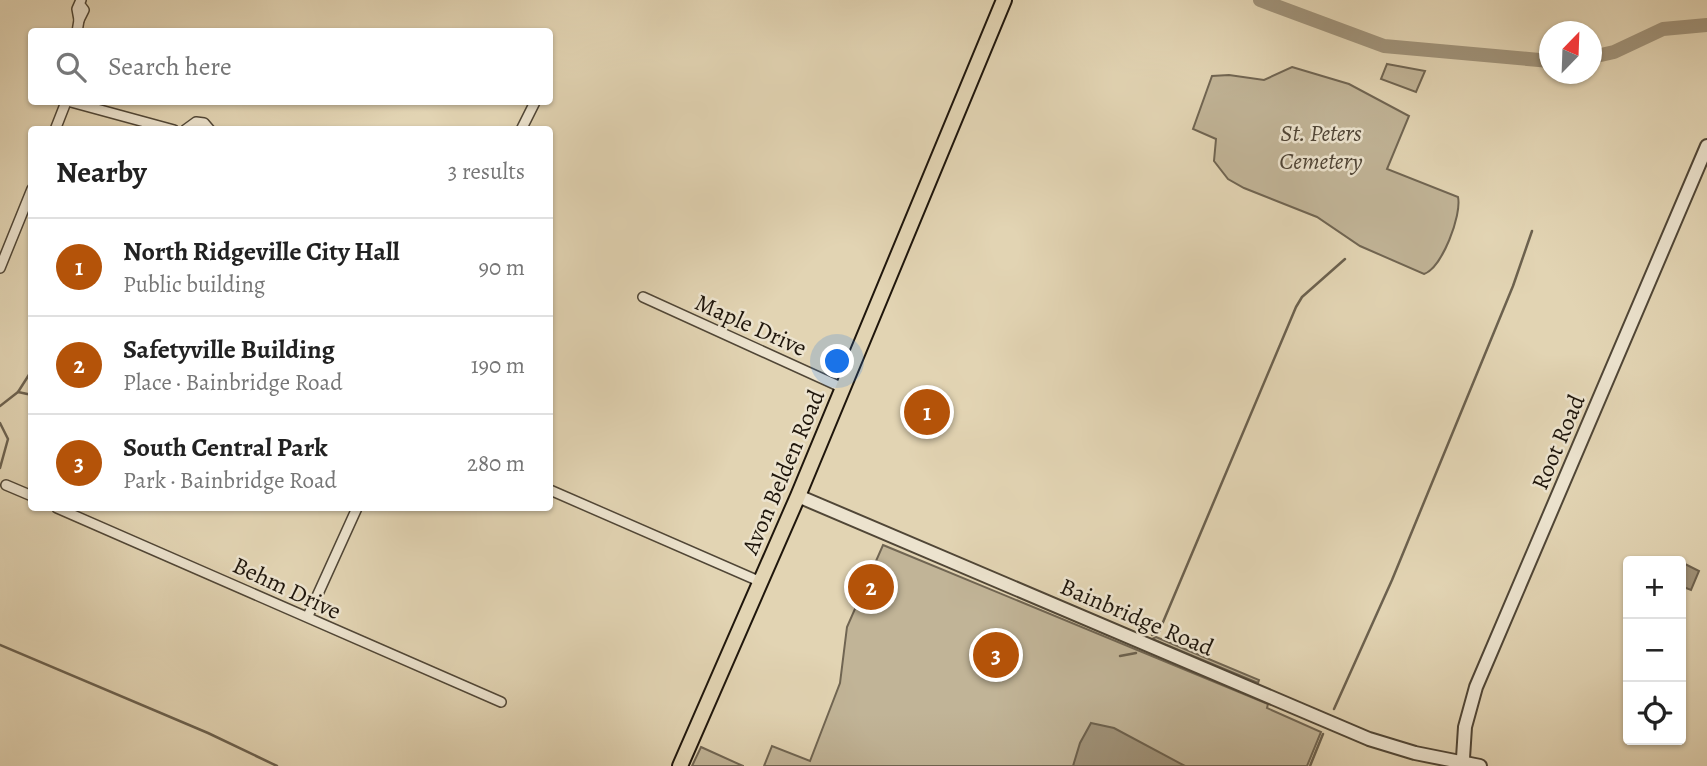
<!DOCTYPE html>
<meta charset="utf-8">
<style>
body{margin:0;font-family:Alegreya,serif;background:#f6f6f6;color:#222}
.controls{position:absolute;right:21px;bottom:21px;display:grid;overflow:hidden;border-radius:7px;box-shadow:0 2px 5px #0004}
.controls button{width:63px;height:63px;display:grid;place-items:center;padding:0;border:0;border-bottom:2px solid #e0e0e0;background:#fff;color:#222;font:35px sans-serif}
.compass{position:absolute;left:1539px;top:21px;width:63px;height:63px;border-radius:50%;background:#fff;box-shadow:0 2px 5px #0004;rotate:23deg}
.you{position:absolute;left:838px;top:362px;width:24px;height:24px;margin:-18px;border:5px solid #fff;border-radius:50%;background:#1a73e8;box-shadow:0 0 0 10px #1a73e833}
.badge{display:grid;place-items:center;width:46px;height:46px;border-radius:50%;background:#b45309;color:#fff;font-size:23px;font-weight:700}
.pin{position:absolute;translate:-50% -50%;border:4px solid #fff;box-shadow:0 2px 7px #0006}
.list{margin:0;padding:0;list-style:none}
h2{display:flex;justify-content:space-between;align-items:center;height:91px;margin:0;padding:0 28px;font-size:30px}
h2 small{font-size:23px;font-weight:400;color:#767676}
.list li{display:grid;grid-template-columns:46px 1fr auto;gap:21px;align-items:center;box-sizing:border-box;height:98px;padding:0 28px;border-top:2px solid #e0e0e0}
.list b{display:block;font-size:26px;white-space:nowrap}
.list p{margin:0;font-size:23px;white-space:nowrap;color:#767676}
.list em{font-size:23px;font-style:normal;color:#767676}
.icon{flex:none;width:38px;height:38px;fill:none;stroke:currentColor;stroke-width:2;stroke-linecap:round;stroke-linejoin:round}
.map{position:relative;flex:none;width:1707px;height:766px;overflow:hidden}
.search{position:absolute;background:#fff;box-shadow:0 2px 5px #0004;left:28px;top:28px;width:525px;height:77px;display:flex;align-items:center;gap:18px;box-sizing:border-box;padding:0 24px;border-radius:7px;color:#767676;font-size:26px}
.panel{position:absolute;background:#fff;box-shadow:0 2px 5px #0004;left:28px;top:126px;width:525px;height:385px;border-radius:7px}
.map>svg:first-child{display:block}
.green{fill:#c1b497;stroke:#706552;stroke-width:2}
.water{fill:#a0937a;stroke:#6c614e;stroke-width:2}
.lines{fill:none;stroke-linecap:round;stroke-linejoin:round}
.stream{stroke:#6c614e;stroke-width:2.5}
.river{stroke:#a0937a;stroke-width:14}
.minor-casing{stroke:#504636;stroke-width:12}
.tertiary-casing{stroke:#504636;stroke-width:16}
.primary-casing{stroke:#1f160c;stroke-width:18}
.minor{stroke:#ece3ce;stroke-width:9}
.tertiary{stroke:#ece3ce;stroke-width:12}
.primary{stroke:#e2d4b3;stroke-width:14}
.labels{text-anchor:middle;stroke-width:5;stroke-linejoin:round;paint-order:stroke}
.park-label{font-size:24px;font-style:italic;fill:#504536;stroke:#ece3ce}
.street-label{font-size:24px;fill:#1f160c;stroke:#ece3ce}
</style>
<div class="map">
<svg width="1707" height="766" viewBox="0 0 1707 766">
<rect width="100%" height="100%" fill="#e2d4b3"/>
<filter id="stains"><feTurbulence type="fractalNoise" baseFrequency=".00286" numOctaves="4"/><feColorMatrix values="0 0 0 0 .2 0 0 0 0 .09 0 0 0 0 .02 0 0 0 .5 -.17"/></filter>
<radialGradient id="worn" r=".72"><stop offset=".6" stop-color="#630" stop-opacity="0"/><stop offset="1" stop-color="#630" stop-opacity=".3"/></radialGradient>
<g class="green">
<path d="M1387,64l38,7 -9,21 -35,-13z"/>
<path d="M1292,67l57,17 60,32 -22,53 71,28c4,18 -16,71 -34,77l-64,-28 -43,-29 -73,-29 -16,-9 -14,-18 2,-22 -23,-10 19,-53 17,-1 35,5z"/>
<path d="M883,545l385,159 -1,4 54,24 -14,34h-543l8,-20 38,15 30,-78 7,-56z"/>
<path d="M1156,637l103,43 -1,3 -106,-44z"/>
<path d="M701,747l42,19h1h-52z"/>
</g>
<g class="water">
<path d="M1681,562l18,9 -8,19 -10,-4z"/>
<path d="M1091,723l23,5 71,38h-112l7,-23z"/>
</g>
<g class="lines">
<g class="stream">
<path d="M18,392l14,3"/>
<path d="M0,406l18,-14 14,-22"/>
<path d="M0,423l8,16 -8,29"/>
<path d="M1152,635l6,-1 138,-327 6,-10 43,-38"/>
<path d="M0,645l208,88 69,33"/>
<path d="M1120,656l16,-3"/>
<path d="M1334,709l58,-129 121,-294 19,-55"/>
<path d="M1310,766l13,-32"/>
</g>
<g class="river">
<path d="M1260,0l124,46 166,15"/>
<path d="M1592,57l22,-5 49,-23 44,-4"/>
</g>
<defs>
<g id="minor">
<path d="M81,6l3,4 -5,10 -2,-11 4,-9"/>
<path d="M77,32l2,-12"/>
<path d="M71,102l103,28"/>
<path d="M55,130l11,-28"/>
<path d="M185,130l11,-8 8,1 6,7"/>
<path d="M521,130l14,-28"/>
<path d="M0,268l32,-79"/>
<path d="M643,297l200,91"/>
<path d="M6,485l26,11"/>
<path d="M550,490l211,92"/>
<path d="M57,508l444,194"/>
<path d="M308,616l49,-108"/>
</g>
<g id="tertiary">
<path d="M798,496l571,243 46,14 65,13"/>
<path d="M1463,758l2,-31 11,-40 231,-541"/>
</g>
<path id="primary" d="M680,766l118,-270 206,-496"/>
</defs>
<use href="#minor" class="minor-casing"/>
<use href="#tertiary" class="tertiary-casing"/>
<use href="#primary" class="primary-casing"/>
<use href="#minor" class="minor"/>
<use href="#tertiary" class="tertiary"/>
<use href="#primary" class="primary"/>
</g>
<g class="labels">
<g class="park-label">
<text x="1321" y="141">St. Peters<tspan x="1321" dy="28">Cemetery</tspan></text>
</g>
<g class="street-label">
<text transform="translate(751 325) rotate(24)" y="8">Maple Drive</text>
<text transform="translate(1558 442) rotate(-67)" y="8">Root Road</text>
<text transform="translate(783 472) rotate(-67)" y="8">Avon Belden Road</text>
<text transform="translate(287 588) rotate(25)" y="8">Behm Drive</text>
<text transform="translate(1137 617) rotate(23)" y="8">Bainbridge Road</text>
</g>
</g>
<rect width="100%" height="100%" filter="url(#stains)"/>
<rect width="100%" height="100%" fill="url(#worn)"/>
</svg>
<div class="controls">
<button>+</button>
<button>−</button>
<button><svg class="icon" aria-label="locate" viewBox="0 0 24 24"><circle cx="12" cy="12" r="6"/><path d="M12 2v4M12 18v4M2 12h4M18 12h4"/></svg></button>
</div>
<svg class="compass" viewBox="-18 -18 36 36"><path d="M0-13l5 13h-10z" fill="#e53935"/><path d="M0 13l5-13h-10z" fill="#767676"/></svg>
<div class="you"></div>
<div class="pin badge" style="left:927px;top:412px">1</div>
<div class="pin badge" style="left:871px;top:587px">2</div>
<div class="pin badge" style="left:996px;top:655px">3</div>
<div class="search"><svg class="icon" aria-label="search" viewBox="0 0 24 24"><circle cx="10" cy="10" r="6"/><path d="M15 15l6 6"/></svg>Search here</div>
<section class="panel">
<h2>Nearby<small>3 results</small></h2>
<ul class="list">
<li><span class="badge">1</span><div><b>North Ridgeville City Hall</b><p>Public building</p></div><em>90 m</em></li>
<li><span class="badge">2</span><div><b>Safetyville Building</b><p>Place · Bainbridge Road</p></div><em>190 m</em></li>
<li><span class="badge">3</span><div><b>South Central Park</b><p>Park · Bainbridge Road</p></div><em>280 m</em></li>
</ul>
</section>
</div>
